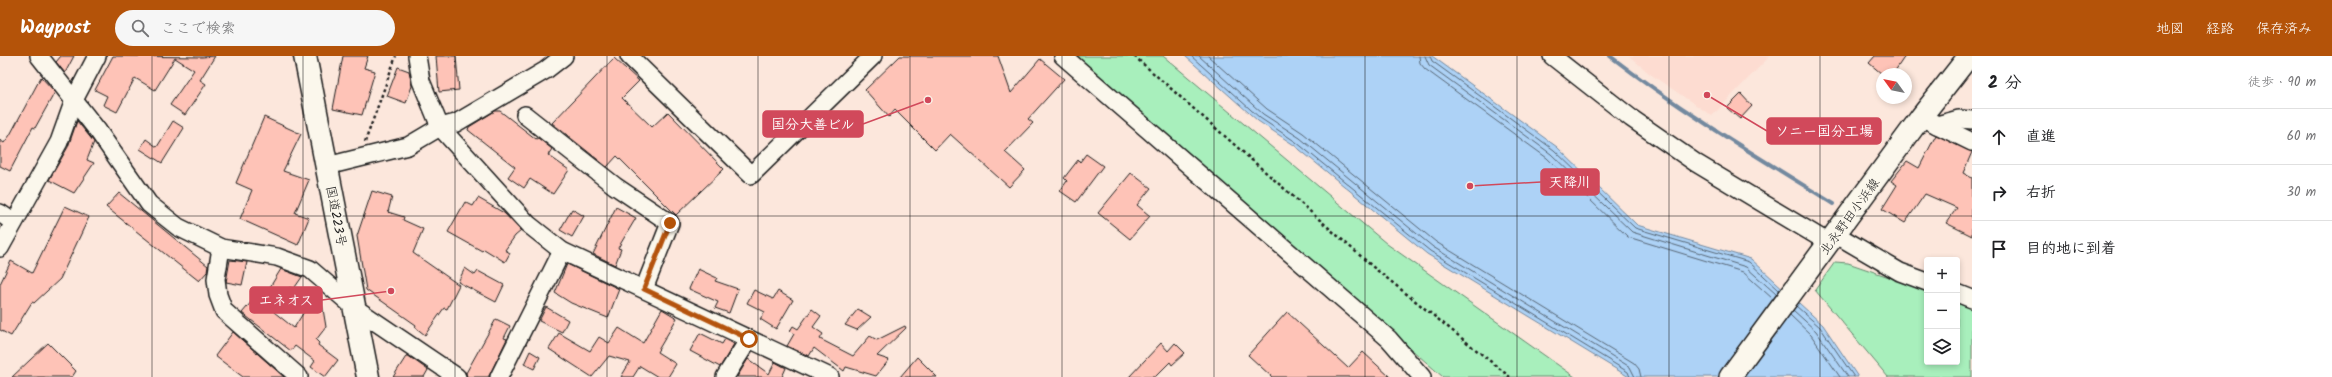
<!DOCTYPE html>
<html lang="ja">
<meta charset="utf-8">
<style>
body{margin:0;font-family:Kalam,"Klee One",sans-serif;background:#f6f6f6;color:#202124}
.controls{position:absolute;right:12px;bottom:12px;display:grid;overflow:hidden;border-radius:4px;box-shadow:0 2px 6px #0003}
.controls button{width:36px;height:36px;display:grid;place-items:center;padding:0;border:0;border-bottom:1px solid #e0e0e0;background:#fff;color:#202124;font:20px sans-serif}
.compass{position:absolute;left:1876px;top:12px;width:36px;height:36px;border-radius:50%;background:#fff;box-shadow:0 2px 6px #0003;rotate:303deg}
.stop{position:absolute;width:12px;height:12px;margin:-9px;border:3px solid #b45309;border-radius:50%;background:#fff}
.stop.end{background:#b45309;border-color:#fff;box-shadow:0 1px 4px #0008}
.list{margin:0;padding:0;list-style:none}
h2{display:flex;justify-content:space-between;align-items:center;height:52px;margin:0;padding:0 16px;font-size:17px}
h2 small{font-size:13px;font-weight:400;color:#757577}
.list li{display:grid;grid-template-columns:26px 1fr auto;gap:12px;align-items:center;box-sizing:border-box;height:56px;padding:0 16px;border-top:1px solid #e0e0e0}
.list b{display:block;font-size:15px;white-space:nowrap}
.list em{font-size:13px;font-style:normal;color:#757577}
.icon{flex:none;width:22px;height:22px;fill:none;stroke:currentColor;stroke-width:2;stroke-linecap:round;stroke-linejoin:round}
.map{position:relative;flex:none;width:1972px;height:321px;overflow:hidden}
header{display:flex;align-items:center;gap:24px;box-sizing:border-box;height:56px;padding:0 20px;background:#b45309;color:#fff}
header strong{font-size:19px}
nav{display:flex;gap:22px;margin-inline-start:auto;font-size:14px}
.search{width:280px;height:36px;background:#f6f6f6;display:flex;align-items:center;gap:10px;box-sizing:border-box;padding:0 14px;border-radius:22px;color:#757577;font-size:15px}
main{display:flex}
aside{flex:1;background:#fff}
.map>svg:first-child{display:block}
.built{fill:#fddcd1}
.green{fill:#a8efbc;stroke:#62866c}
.water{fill:#add2f6;stroke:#73899f}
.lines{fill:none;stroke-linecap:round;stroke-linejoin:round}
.shore{stroke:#566573;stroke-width:1}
.stream{stroke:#73899f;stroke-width:4}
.building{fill:#fec3b7;stroke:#1c1c1c}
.minor-casing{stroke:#1c1c1c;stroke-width:20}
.major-casing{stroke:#1c1c1c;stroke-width:24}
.highway-casing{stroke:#1c1c1c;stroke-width:25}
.path{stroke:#1c1c1c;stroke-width:2.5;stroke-dasharray:3 3;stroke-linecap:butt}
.minor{stroke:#fbf7ec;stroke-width:17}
.major{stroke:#fbf7ec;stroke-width:21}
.highway{stroke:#fbf7ec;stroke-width:22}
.route{stroke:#b45309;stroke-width:5}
.grid{fill:none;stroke:#1c1c1c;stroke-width:1;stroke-opacity:0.55}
.labels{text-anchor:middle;stroke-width:3;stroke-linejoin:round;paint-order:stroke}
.street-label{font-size:13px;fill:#1c1c1c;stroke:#fbf7ec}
.leader{fill:none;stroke:#d1495b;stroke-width:1.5}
.callout-dot{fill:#d1495b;stroke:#fbf7ec;stroke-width:1.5}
.callout{fill:#d1495b;stroke:#d1495b;stroke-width:1.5}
.callout-label{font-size:14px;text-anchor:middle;font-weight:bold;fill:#fff}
</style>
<header>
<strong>Waypost</strong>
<div class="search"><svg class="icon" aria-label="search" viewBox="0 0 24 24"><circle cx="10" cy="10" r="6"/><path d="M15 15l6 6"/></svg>ここで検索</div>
<nav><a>地図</a><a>経路</a><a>保存済み</a></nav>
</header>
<main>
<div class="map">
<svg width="1972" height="321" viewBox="0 0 1972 321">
<rect width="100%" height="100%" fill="#fce7dc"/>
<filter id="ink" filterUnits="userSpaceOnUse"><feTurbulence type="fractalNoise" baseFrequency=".025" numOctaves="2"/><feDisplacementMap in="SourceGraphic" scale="8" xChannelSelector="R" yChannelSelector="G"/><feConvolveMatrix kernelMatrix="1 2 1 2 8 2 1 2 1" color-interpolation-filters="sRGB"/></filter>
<g filter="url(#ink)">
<path class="built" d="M1629,0h141l-58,60 -62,-42z"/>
<g class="green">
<path d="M1076,0h87l224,188 188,133h-132z"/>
<path d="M1835,206l13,1 79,27v72h30v-61l15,5v71h-84l-73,-87z"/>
</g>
<path class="water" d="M1185,0h247l125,91 80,78 114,34 72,66 35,52h-229l-202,-123 -133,-109 -36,-24z"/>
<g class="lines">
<g class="shore">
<path d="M1191,0l69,62 36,24 134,109 198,121 2,5"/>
<path d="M1199,0l64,58 37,24 133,109 197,120 5,10"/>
<path d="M1208,0l59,53 36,24 133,109 198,121 5,6 2,8"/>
<path d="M1419,0l1,7 5,6 122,89 81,79 115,35 30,27"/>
<path d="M1425,0l4,9 122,89 81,78 114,35 30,27"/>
<path d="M1430,0l2,5 122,89 81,78 114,34 30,28"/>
<path d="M1796,250l24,21 34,50"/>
<path d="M1793,254l23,21 32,46"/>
<path d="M1790,259l21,20 29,42"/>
</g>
<path class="stream" d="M1610,0c71,55 148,101 224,148"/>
</g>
<g class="building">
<path d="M61,0h13l-9,17 -9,-11z"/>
<path d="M113,0l89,1 13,-1 -15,24 6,4 -21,31 -15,-10 24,-35 -19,-12 -20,32 -20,-12 -18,34 -14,-7 4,-9 -12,-6z"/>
<path d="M343,0h25l-4,12 11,3 -13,44 -29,-6z"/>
<path d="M436,0h20l3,34 -20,2z"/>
<path d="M900,0h98l13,37 29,-34 24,20 -36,40 5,4 -28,29 20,18 -16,17 -59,-53 -15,16 -40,-40 -6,7 -24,-27z"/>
<path d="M1875,0h30l-12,18h-11l-13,-11z"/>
<path d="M614,2l25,23 -17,17 30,29 16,-15 56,57 -48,46 -59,-59 -10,11 -55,-44z"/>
<path d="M398,11l11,4 3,15 -6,17 -19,-7z"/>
<path d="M41,21l14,15 -20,36 -2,-1 -23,44 -10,-5v-26l4,3 6,-8z"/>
<path d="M1741,38l11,12 -12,13 -13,-11z"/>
<path d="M495,55h5l36,28 2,-1 14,11 -4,6 21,15 -16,24 -23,-15 -6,9 -16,-11 7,-10 -47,-37 1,-3z"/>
<path d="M264,61l37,17 -18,37 26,9 -14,33 14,5 -11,27 -58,-26 12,-29 -16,-7z"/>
<path d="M77,65l17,21 -7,18 7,3 -20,30 -25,-13 19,-33z"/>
<path d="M173,65l11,7 -22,35 -22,-14 6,-10 11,8z"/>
<path d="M1936,79l36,17 -9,21 9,5v58l-26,-13 11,-15 -32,-14 -20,29 -23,-14 15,-24 -6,-4 16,-20 12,7z"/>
<path d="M1086,98l17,12 -27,36 -16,-11 7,-10 -3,-3 14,-18 2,2z"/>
<path d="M1131,117l20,15 -14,17 13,11 -20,23 -32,-26z"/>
<path d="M372,135l20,6 -4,15 16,5 -1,3 20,9 -10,24 46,32 -12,24 -3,-1 -19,27 -10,-8 1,-2 -50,-35 -9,-54z"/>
<path d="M119,137l89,73 -1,6 -8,9 -93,-74z"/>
<path d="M478,142l26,15 17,18 -6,5 -10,14 5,3 -5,9 -21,-13 -2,2 -34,-19 17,-30 8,4z"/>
<path d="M65,150l24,11 -29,62 -26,24 -2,-1 -21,34 -11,-6v-46l11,-23 21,12z"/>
<path d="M616,151l20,11 -18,30 3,1 -6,16 -22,-11z"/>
<path d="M572,153l12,7 -12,21 -12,-7z"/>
<path d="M230,204l17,2 -5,23 -16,-3z"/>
<path d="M567,208l52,25 -11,29 -37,-15 -16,-10z"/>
<path d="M465,212l10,7 3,-4 26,14 -8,17 -38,-20z"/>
<path d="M281,213l21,8 -9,13 -3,-3 -16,25 20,16 24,-39 2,2 6,36 -10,13 3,3 -1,2 20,15 -13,17 -14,-10 4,-6 -20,-15 -4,5 -49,-38 11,-13 6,5z"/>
<path d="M698,213l19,9 -2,3 23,8 -9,24 -14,-5 3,-6 -29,-13z"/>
<path d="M754,234l19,9 5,-8 15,9 -17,29 -16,-10 5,-7 -18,-9z"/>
<path d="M546,251l22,13 -6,12 -23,-11z"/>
<path d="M662,253l15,9 -20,34 19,12 -8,13h-10l-18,-11 -7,11h-12l9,-15 -21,-6 -17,21 -43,-28 10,-16 31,18 9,-14 10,6 10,-15 24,15z"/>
<path d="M812,253l9,7 -8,11 10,7 -3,5 33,17 17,-20 7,4 28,-14 1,2 -29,28 12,4 -13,16 -30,-9 -2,4 -30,-23 -5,8 -22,-10 7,-12 -4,-3 3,-5 5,3z"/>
<path d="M858,253l13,8 -14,13 -12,-5z"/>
<path d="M1287,256l61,56 15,-16 27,25h-118l-24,-22z"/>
<path d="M496,263l14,7 -6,12 3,1 -17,35 -2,3h-21l-1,-4z"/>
<path d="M233,276l51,45h-41l-28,-21z"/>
<path d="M700,277l22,11 3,-5 9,5 -14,23 -30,-16z"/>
<path d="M48,287l28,28 -4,6h-60z"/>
<path d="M1161,287l7,8 7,-8 10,10 -13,12 -2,-3 -15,15h-26z"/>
<path d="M530,295l10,6 -6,12 -10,-5z"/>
<path d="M407,299l21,15 -4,7h-31z"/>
<path d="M917,301l20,20h-37z"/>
<path d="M748,303l21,15 6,-12 11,6 -4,9h-45z"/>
</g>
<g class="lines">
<defs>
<g id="minor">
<path d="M39,0l59,75 51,73 29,23 43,21 56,9 33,12 45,39 102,69"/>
<path d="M417,0l4,25 19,46 88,97 34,27 268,126"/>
<path d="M629,0l122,119 122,-119"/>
<path d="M1063,0l326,283 33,38"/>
<path d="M1552,0l79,62 65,45 133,80"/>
<path d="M525,59l90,71 55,37 -26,66"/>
<path d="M1921,61l51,25"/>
<path d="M1937,69l22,-6 13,1"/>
<path d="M327,110l81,-20 32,-19 16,-4 90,-53 18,-14"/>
<path d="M0,157l13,9"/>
<path d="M1835,178l65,38 27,10"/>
<path d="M0,192l59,-106 15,-42 23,-44"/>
<path d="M221,192l-5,31 2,16 6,16 75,66"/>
<path d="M1957,237l15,6"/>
<path d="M499,321l63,-126"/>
<path d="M725,321l24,-38"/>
</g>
<path id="major" d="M1730,321l191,-260 48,-61"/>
<path id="highway" d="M305,0l63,321"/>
</defs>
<use href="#minor" class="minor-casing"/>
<use href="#major" class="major-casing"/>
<use href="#highway" class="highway-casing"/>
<g class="path">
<path d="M1134,0l239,211 137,110"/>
<path d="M365,86l31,-86"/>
</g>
<use href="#minor" class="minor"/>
<use href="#major" class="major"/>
<use href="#highway" class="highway"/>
</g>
</g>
<g class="lines" filter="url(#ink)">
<path class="route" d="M670,167l-26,66 105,50"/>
</g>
<path class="grid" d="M152,0v321M303,0v321M455,0v321M607,0v321M758,0v321M910,0v321M1062,0v321M1214,0v321M1365,0v321M1517,0v321M1669,0v321M1820,0v321M0,160h1972"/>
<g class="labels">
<g class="street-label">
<text transform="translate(337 160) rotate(79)" y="5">国道223号</text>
<text transform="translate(1849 160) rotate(-54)" y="5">北永野田小浜線</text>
</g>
</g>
<path class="leader" d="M928 44L863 68M1707 39L1767 75M1470 130L1541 126M391 235L322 244"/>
<g class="callout-dot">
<circle cx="928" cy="44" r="4"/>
<circle cx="1707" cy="39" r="4"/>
<circle cx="1470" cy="130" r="4"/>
<circle cx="391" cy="235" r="4"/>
</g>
<g class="callout">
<rect x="763" y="55" width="100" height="26" rx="4"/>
<rect x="1767" y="62" width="114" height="26" rx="4"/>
<rect x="1541" y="113" width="58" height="26" rx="4"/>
<rect x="250" y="231" width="72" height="26" rx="4"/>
</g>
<g class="callout-label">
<text x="813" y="73">国分大善ビル</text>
<text x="1824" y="80">ソニー国分工場</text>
<text x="1570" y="131">天降川</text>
<text x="286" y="249">エネオス</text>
</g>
</svg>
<div class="controls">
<button>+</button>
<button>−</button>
<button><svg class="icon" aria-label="layers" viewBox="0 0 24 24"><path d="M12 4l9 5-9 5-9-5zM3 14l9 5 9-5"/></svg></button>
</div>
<svg class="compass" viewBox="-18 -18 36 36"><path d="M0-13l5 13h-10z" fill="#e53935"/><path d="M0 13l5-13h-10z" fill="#757577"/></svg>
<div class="stop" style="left:749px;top:283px"></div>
<div class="stop end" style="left:670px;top:167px"></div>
</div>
<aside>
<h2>2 分<small>徒歩 · 90 m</small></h2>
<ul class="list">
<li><svg class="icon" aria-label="ahead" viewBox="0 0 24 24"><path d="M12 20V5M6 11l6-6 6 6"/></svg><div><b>直進</b></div><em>60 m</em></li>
<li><svg class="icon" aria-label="right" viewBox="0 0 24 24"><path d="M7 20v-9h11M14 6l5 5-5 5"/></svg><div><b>右折</b></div><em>30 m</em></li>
<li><svg class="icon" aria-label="arrive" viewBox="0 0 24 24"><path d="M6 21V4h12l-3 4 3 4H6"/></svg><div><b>目的地に到着</b></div></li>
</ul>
</aside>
</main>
